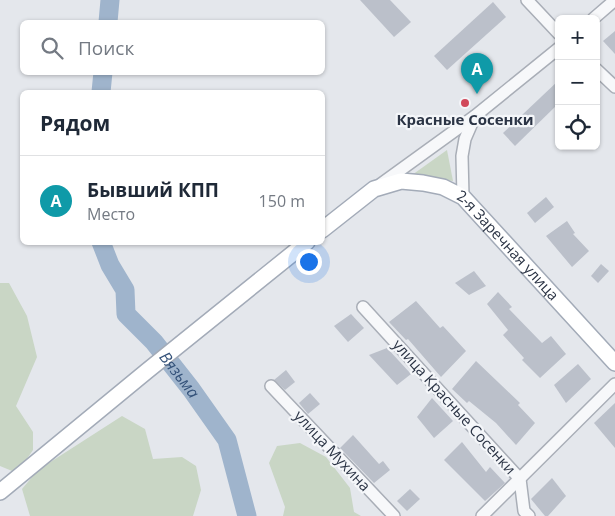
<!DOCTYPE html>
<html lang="ru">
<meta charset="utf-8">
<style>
body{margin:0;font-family:"Open Sans",sans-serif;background:#f2f2f3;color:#1f2937}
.controls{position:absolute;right:15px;top:15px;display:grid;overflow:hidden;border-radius:8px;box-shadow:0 1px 4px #0004}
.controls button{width:45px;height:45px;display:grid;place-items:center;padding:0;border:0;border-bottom:1px solid #e0e1e3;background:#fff;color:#1f2937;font:25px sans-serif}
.you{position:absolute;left:308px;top:261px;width:18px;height:18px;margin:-12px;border:4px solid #fff;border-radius:50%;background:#1a73e8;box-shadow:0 0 0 8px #1a73e833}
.badge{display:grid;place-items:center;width:32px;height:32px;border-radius:50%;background:#ea580c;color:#fff;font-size:16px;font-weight:700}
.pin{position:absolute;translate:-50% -41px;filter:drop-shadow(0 1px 2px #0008)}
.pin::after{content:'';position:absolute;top:26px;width:18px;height:15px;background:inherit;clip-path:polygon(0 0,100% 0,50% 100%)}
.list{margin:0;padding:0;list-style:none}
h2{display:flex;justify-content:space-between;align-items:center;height:65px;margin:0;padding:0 20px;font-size:21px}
h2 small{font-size:16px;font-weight:400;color:#747a83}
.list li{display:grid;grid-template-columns:32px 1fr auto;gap:15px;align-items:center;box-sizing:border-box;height:90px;padding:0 20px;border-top:1px solid #e0e1e3}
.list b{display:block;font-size:19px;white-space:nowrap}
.list p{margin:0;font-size:16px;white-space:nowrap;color:#747a83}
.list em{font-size:16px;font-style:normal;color:#747a83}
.icon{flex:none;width:28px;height:28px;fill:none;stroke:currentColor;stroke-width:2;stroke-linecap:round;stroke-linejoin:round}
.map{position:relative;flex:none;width:615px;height:516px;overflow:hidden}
.search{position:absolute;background:#fff;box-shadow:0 1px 4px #0004;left:20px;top:20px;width:305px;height:55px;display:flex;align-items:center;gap:12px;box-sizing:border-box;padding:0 18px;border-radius:8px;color:#747a83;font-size:19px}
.panel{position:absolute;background:#fff;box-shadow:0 1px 4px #0004;left:20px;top:90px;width:305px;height:155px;border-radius:8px}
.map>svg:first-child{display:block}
.green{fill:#c9d6c5}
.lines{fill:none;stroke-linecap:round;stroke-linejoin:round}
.river{stroke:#9fb4cc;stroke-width:19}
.building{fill:#bbc0ca}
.minor-casing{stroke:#a9aeb7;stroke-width:14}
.major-casing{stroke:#a3abb8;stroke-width:18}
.minor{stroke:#f7f8fa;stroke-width:11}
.major{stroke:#fff;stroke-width:15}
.poi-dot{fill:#d1495b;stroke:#f4f6f9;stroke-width:2}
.labels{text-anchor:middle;stroke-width:4.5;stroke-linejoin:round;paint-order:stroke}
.poi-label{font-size:15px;font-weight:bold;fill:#2b3445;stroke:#f4f6f9}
.street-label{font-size:15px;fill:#2b3445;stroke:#f4f6f9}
.water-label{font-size:16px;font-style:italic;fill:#34527a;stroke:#f4f6f9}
</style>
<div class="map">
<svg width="615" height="516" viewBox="0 0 615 516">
<rect width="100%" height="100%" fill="#e4e7ec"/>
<g class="green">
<path d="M447,150l6,31 -41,-6z"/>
<path d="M0,283h9l18,33 10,41 -21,49 17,26v18l-16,23 -17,-7z"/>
<path d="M122,416l23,13 8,30 29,-2 14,9 5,24 -8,26h-163l-8,-27 16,-19z"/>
<path d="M300,443l26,14 24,31 4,24 7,4h-78l2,-9 -16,-44 8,-17z"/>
</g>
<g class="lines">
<g class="river">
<path d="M108,22l2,-22"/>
<path d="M101,92l2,-20"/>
<path id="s1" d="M101,242l9,23 15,25 1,24 28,28 37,47 36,51 20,76"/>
</g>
</g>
<g class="building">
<path d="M360,0h30l21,22 -17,15z"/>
<path d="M493,2l13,15 -59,53 -13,-14z"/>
<path d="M615,31v23l-12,-13z"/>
<path d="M559,80v23l-44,43 -12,-13z"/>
<path d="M546,197l8,10 -19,16 -8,-10z"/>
<path d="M567,221l8,12 -2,1 16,17 -17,16 -26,-31z"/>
<path d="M601,264l8,7 -11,12 -7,-7z"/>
<path d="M474,271l12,15 -17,9 -14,-12z"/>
<path d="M498,292l14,15 -3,2 33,34 9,-7 15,18 -26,24 -18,-18 2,-2 -21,-23 5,-5 -21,-26z"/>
<path d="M416,301l24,27 3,-2 23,25 -25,26 -33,-38 -2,1 -17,-18z"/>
<path d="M351,314l13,14 -16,14 -14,-16z"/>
<path d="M387,348l24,26 -14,11 -28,-30z"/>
<path d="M476,361l44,42 -2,2 17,18 -19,22 -20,-22 -27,-22 -2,2 -15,-14z"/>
<path d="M578,364l13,15 -25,24 -12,-18z"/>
<path d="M286,370l9,12 -10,8 -11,-10z"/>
<path d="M310,393l10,11 -12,10 -9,-11z"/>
<path d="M432,398l21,23 -19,17 -17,-21z"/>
<path d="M615,403v45l-21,-25z"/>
<path d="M353,435l26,29 4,-3 7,9 -16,13 -34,-35z"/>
<path d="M462,442l24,30 4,-5 15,16 -20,18 -41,-41z"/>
<path d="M552,478l14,18 -18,20h-3l-14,-17z"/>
<path d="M410,489l10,10 -13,12 -10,-10z"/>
</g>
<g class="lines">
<defs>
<g id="minor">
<path d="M527,0l32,34"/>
<path d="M593,19l22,-19"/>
<path d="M596,69l19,18"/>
<path d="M381,184l94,-68 84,-68"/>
<path d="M463,197l-1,-41 3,-17 10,-23"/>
<path d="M363,307l157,172 4,32 5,5"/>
<path d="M271,386l123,130"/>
<path d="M482,516l133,-132"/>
</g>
<g id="major">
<path id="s2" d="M322,230l52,-41 27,-8 22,2 20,4 20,10 152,166"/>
<path d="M0,492l147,-121 160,-129"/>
</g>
</defs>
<use href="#minor" class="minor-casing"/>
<use href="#major" class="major-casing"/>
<use href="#minor" class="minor"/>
<use href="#major" class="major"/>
</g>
<circle class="poi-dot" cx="465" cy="103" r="5"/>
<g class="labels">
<g class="poi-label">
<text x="465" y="125">Красные Сосенки</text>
</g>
<g class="street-label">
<text dy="5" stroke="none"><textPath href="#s2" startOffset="225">2-я Заречная улица</textPath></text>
<text transform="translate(454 407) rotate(48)" y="5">улица Красные Сосенки</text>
<text transform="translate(332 451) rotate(47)" y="5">улица Мухина</text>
</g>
<g class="water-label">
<text dy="6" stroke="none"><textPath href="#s1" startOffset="159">Вязьма</textPath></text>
</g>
</g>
</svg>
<div class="controls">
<button>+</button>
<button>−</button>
<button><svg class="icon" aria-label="locate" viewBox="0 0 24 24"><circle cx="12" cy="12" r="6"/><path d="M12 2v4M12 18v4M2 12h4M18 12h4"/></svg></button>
</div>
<div class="you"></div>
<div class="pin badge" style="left:477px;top:94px;background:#0f9aa8">A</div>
<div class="search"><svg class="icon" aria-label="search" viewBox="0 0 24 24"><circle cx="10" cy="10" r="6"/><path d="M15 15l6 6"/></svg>Поиск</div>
<section class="panel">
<h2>Рядом<small></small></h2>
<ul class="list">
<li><span class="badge" style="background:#0f9aa8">A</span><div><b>Бывший КПП</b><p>Место</p></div><em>150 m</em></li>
</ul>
</section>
</div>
